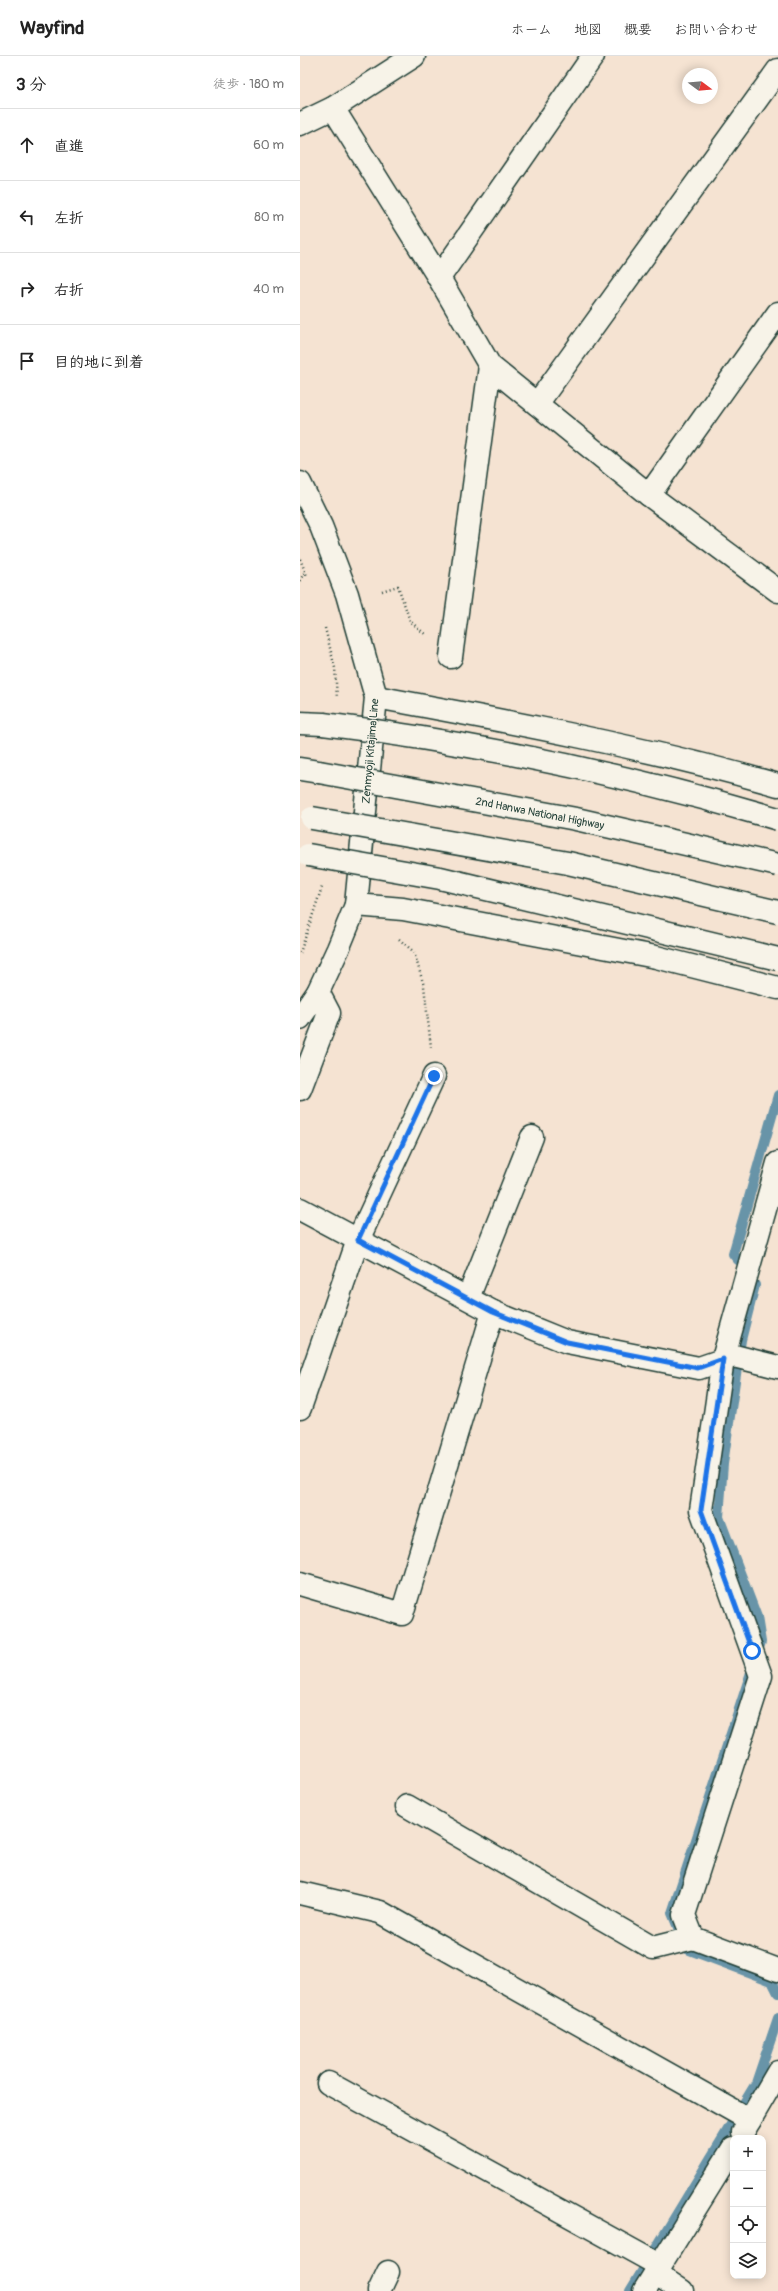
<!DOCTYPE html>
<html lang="ja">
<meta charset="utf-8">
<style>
body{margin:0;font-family:Pangolin,"Klee One",sans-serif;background:#f6f6f6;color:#222}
.controls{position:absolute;right:12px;bottom:12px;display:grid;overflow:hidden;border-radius:8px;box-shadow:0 2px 10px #0003}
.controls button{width:36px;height:36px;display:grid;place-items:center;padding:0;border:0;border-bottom:1px solid #e0e0e0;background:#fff;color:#222;font:20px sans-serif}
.compass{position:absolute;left:382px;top:12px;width:36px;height:36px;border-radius:50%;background:#fff;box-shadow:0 2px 10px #0003;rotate:106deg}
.stop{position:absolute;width:12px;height:12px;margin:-9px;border:3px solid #1a73e8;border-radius:50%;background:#fff}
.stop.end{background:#1a73e8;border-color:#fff;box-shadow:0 1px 4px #0008}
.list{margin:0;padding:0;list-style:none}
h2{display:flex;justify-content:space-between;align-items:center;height:52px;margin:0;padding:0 16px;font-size:17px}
h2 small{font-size:13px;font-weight:400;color:#767676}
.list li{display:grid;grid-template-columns:26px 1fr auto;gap:12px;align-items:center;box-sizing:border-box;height:72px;padding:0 16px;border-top:1px solid #e0e0e0}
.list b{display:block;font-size:15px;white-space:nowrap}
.list em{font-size:13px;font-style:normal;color:#767676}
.icon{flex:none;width:22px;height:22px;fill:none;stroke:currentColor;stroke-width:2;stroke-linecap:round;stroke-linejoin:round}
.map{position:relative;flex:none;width:478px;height:2235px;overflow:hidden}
header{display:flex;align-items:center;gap:24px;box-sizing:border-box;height:56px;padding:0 20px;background:#fff;border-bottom:1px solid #e0e0e0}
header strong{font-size:19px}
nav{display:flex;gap:22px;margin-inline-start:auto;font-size:14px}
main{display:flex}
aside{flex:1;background:#fff}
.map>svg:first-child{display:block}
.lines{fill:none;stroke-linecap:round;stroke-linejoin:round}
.stream{stroke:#6794a8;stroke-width:10}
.minor-casing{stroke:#1f3d34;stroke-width:25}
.secondary-casing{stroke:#1f3d34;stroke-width:25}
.trunk-casing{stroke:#1f3d34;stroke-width:25}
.path{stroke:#1f3d34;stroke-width:2.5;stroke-dasharray:1 3;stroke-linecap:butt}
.minor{stroke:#f7f3e8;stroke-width:22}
.secondary{stroke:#f7f3e8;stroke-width:22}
.trunk{stroke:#f7f3e8;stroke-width:22}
.trunk-bridge-casing{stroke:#1f3d34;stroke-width:25;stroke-linecap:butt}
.trunk-bridge{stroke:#f7f3e8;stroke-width:22}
.route{stroke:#1a73e8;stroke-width:5}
.labels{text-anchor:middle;stroke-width:3;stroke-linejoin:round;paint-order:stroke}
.street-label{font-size:11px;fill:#1f3d34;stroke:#f7f3e8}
</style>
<header>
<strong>Wayfind</strong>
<nav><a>ホーム</a><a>地図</a><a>概要</a><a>お問い合わせ</a></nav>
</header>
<main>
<aside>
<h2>3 分<small>徒歩 · 180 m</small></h2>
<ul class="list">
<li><svg class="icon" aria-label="ahead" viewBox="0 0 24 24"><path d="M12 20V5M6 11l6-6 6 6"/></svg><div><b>直進</b></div><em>60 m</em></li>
<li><svg class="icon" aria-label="left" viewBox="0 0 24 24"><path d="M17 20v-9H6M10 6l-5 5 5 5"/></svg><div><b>左折</b></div><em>80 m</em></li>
<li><svg class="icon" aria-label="right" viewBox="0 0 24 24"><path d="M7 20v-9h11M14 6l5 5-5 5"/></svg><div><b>右折</b></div><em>40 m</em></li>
<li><svg class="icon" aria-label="arrive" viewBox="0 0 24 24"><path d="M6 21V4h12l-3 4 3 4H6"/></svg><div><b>目的地に到着</b></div></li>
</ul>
</aside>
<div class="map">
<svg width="478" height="2235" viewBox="0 0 478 2235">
<rect width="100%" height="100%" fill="#f5e3d2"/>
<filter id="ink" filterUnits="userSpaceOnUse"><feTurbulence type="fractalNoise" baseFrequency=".025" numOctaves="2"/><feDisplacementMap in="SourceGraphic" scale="8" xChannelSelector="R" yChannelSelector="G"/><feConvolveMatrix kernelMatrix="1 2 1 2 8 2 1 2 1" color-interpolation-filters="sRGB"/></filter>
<g filter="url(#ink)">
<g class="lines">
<g class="stream">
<path d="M438,1204l-5,-6 45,-159"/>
<path d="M452,1225l3,4 -14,55 -18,124 -4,53 38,100 4,25 -89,271 15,36 85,32 6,12"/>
<path d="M330,2235l126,-208 22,-65"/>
</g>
<defs>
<g id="minor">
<path d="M33,52l106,170 51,88 159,129 129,96"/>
<path d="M0,68l33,-16 81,-52"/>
<path d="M139,222l154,-222"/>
<path d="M237,348l241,-334"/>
<path d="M349,439l129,-182"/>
<path d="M151,601l39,-291"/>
<path d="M76,641c135,25 270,50 402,88"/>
<path d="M56,849l47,4 253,48 122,31"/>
<path d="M0,1033l29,-76 -11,-21"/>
<path d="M478,1107l-55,196 -22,151 60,166 -77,239 9,23 85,32"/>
<path d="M0,1153l193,103 74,30 132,26 35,-12 44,11"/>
<path d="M168,1242l64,-161"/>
<path d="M0,1352l58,-168 76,-164"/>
<path d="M0,1528l102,30 91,-302"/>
<path d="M107,1750l246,142 40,-10"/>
<path d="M0,1837l80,19 370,208"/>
<path d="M28,2027l331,182"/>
<path d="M443,2076l35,-60"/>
<path d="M355,2217l27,18"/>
<path d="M79,2235l9,-19"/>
<path d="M344,2235l89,-143"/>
</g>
<path id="secondary" d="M0,427l21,43 26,68 29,103 -20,208 -18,44 -20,43 -18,26"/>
<g id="trunk">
<path d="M0,667l23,1"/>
<path d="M0,713l19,3"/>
</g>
</defs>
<use href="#minor" class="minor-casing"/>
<use href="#secondary" class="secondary-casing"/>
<use href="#trunk" class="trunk-casing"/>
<g class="path">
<path d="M0,503l7,17"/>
<path d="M0,525l5,-10"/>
<path d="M82,535l16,-5 12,35 15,13"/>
<path d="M25,572l10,40 2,30"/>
<path d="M99,883l15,13 10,34 7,61"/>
<path d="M0,897l22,-66"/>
</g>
<use href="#minor" class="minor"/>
<use href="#secondary" class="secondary"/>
<use href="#trunk" class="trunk"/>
<defs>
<g id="trunk-bridge">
<path d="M23,668c154,19 306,51 455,95"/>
<path d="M19,716l257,47 202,46"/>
<path d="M12,762l256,45 210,49"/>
<path d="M8,799l132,23 338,81"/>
</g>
</defs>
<use href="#trunk-bridge" class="trunk-bridge-casing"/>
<use href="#trunk-bridge" class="trunk-bridge"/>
</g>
</g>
<g class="lines" filter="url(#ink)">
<path class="route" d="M134,1020l-76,164 135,72 74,30 131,26 25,-9 -22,151 51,141"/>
</g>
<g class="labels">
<g class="street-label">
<text transform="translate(70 695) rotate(-85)" y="4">Zenmyoji Kitajima Line</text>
<text transform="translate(240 757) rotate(11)" y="4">2nd Hanwa National Highway</text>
</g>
</g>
</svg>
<div class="controls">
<button>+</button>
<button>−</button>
<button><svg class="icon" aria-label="locate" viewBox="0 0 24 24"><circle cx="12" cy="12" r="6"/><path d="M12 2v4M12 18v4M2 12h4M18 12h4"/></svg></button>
<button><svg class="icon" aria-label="layers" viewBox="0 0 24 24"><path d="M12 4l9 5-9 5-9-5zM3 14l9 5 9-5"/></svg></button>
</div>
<svg class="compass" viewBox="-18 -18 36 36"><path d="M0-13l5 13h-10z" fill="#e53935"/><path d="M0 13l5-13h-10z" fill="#767676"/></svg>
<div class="stop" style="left:452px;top:1595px"></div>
<div class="stop end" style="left:134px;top:1020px"></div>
</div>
</main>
